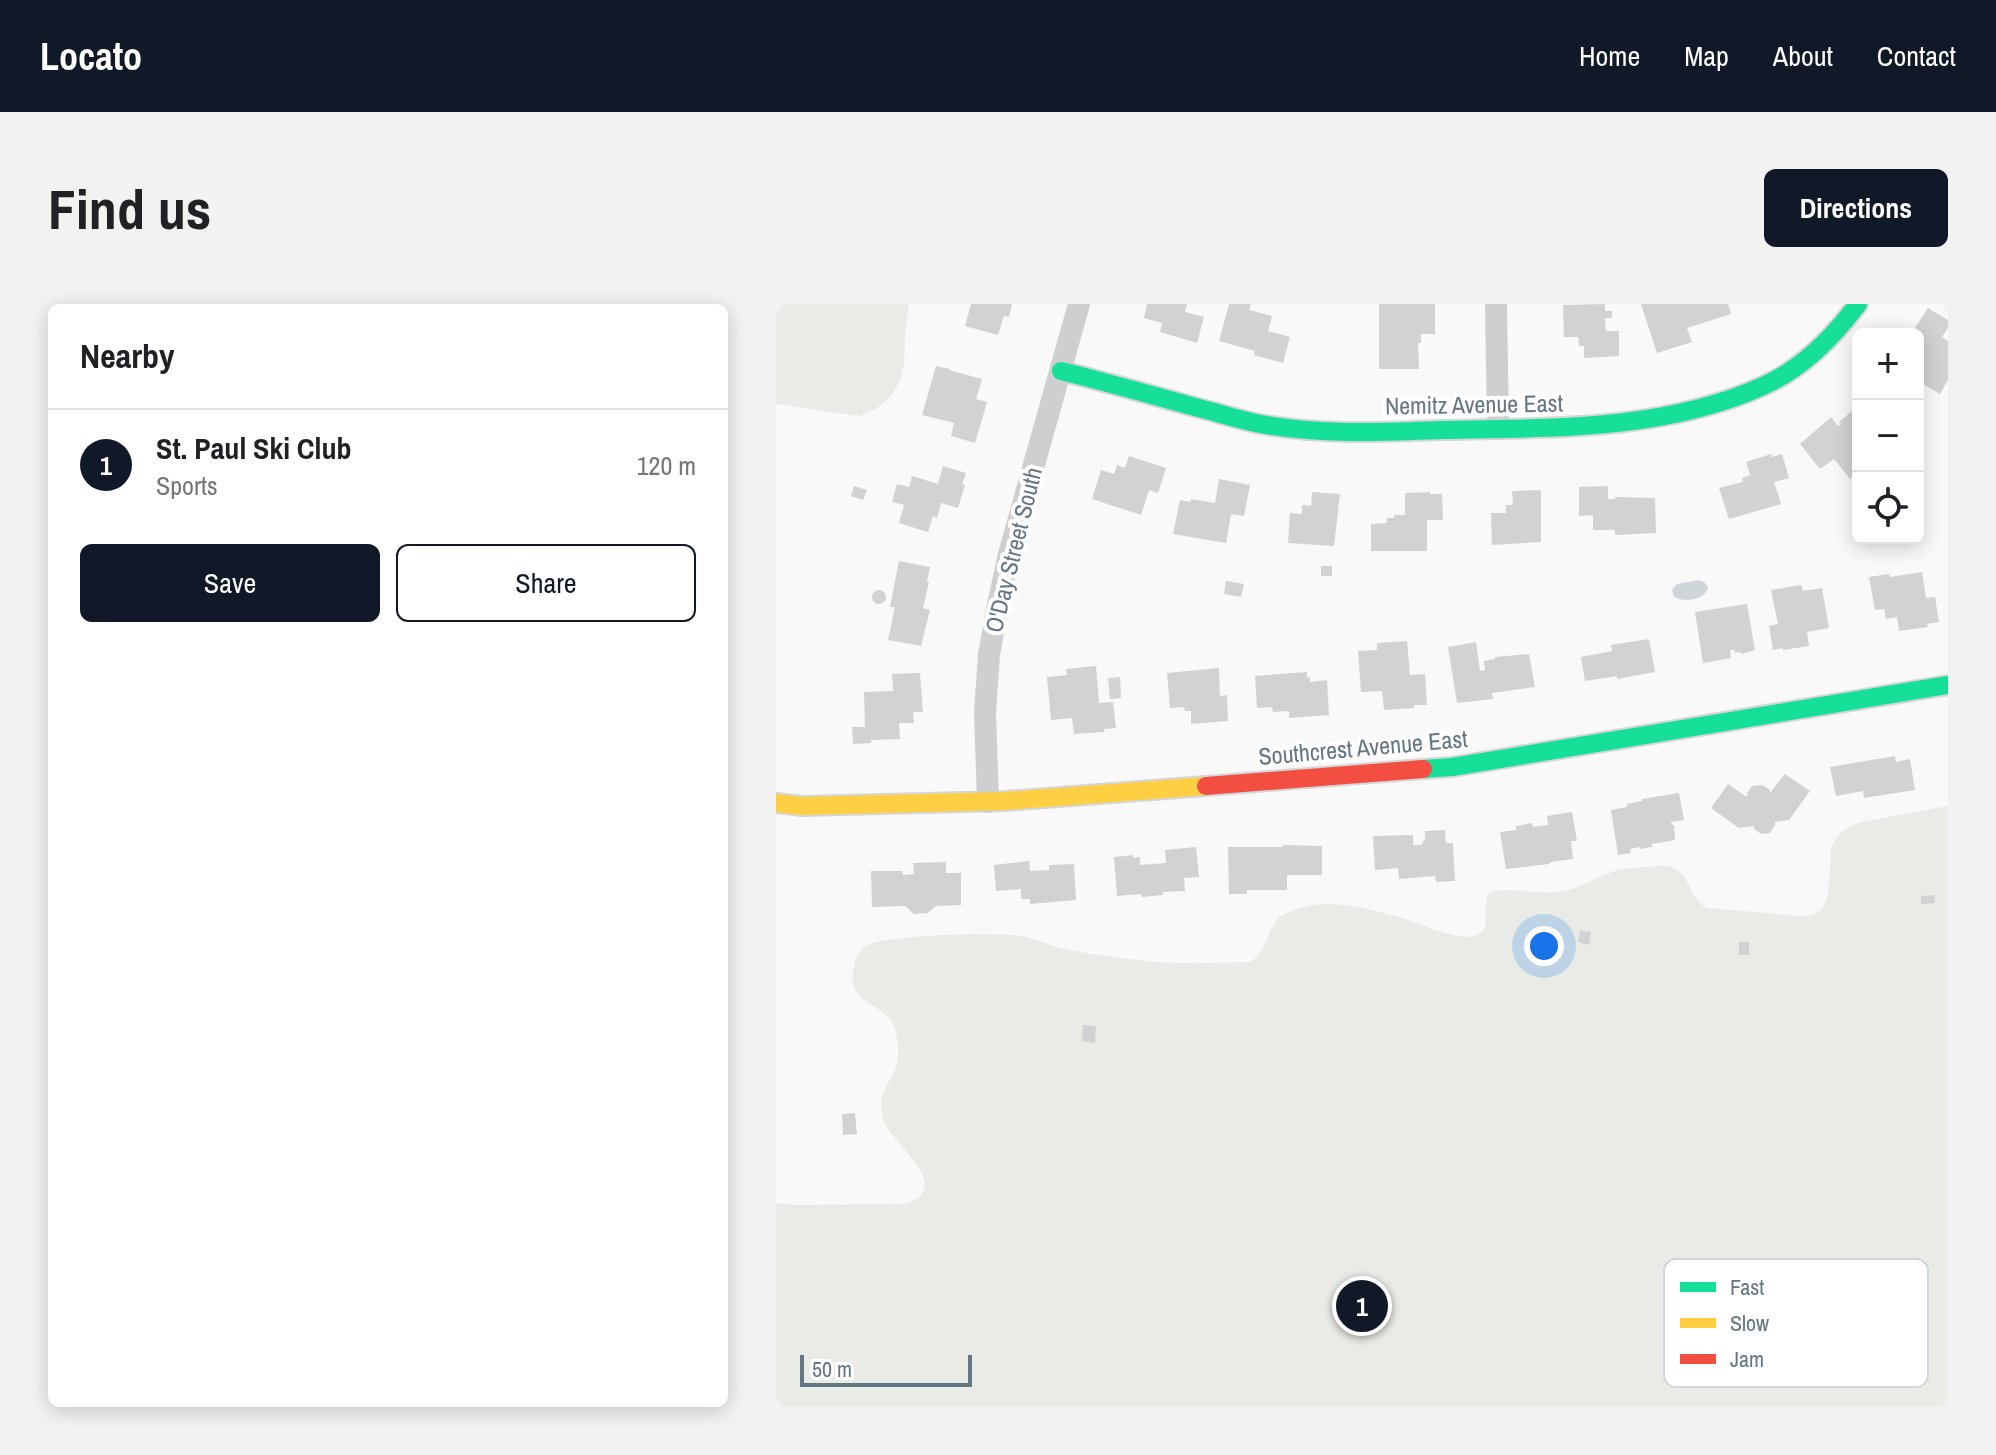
<!DOCTYPE html>
<meta charset="utf-8">
<style>
body{margin:0;font-family:"Archivo Narrow",sans-serif;background:#f2f2f2;color:#202124}
.controls{position:absolute;right:24px;top:24px;display:grid;overflow:hidden;border-radius:12px;box-shadow:0 4px 20px #0003}
.controls button{width:72px;height:72px;display:grid;place-items:center;padding:0;border:0;border-bottom:2px solid #e0e0e0;background:#fff;color:#202124;font:40px sans-serif}
.scale{position:absolute;left:24px;bottom:20px;width:172px;box-sizing:border-box;padding-left:8px;border:4px solid #657683;border-top:0;font-size:22px;line-height:28px;white-space:nowrap;color:#657683;-webkit-text-stroke:6px #fff;paint-order:stroke}
.you{position:absolute;left:768px;top:642px;width:28px;height:28px;margin:-20px;border:6px solid #fff;border-radius:50%;background:#1a73e8;box-shadow:0 0 0 12px #1a73e833}
.badge{display:grid;place-items:center;width:52px;height:52px;border-radius:50%;background:#111827;color:#fff;font-size:26px;font-weight:700}
.pin{position:absolute;translate:-50% -50%;border:4px solid #fff;box-shadow:0 2px 8px #0006}
.list{margin:0;padding:0;list-style:none}
h2{display:flex;justify-content:space-between;align-items:center;height:104px;margin:0;padding:0 32px;font-size:34px}
h2 small{font-size:26px;font-weight:400;color:#757577}
.list li{display:grid;grid-template-columns:52px 1fr auto;gap:24px;align-items:center;box-sizing:border-box;height:112px;padding:0 32px;border-top:2px solid #e0e0e0}
.list b{display:block;font-size:30px;white-space:nowrap}
.list p{margin:0;font-size:26px;white-space:nowrap;color:#757577}
.list em{font-size:26px;font-style:normal;color:#757577}
.actions{display:flex;gap:16px;padding:24px 32px}
.actions a{flex:1;padding:18px 0;border:2px solid #111827;border-radius:12px;text-align:center;font-size:28px;color:#111827}
.actions .main{background:#111827;color:#fff}
.icon{flex:none;width:44px;height:44px;fill:none;stroke:currentColor;stroke-width:2;stroke-linecap:round;stroke-linejoin:round}
.map{position:relative;flex:none;width:1172px;height:1103px;overflow:hidden;border-radius:12px}
header{display:flex;align-items:center;gap:48px;box-sizing:border-box;height:112px;padding:0 40px;background:#111827;color:#fff}
header strong{font-size:38px}
nav{display:flex;gap:44px;margin-inline-start:auto;font-size:28px}
.intro{display:flex;align-items:center;justify-content:space-between;box-sizing:border-box;height:192px;padding:0 48px}
h1{margin:0;font-size:56px}
.button{padding:20px 36px;border-radius:12px;background:#111827;color:#fff;font-size:28px;font-weight:700}
main{display:flex;gap:48px;padding:0 48px}
aside{flex:1;background:#fff;border-radius:12px;box-shadow:0 4px 20px #0003}
.map>svg:first-child{display:block}
.green{fill:#e8ebe6}
.water{fill:#ced6d9}
.building{fill:#d0d2d3}
.lines{fill:none;stroke-linecap:round;stroke-linejoin:round}
.fast-casing{stroke:#d5d6d7;stroke-width:22}
.slow-casing{stroke:#d5d6d7;stroke-width:22}
.jam-casing{stroke:#d5d6d7;stroke-width:22}
.street{stroke:#cecfd0;stroke-width:22}
.fast{stroke:#16e098;stroke-width:18}
.slow{stroke:#ffcf43;stroke-width:18}
.jam{stroke:#f24e42;stroke-width:18}
.labels{text-anchor:middle;stroke-width:8;stroke-linejoin:round;paint-order:stroke}
.street-label{font-size:24px;fill:#657683;stroke:#fff}
.key{fill:#fff;stroke:#d1d6da;stroke-width:2}
.key-label{font-size:22px;fill:#657683}
</style>
<header>
<strong>Locato</strong>
<nav><a>Home</a><a>Map</a><a>About</a><a>Contact</a></nav>
</header>
<div class="intro"><h1>Find us</h1><a class="button">Directions</a></div>
<main>
<aside>
<h2>Nearby<small></small></h2>
<ul class="list">
<li><span class="badge">1</span><div><b>St. Paul Ski Club</b><p>Sports</p></div><em>120 m</em></li>
</ul>
<div class="actions"><a class="main">Save</a><a>Share</a></div>
</aside>
<div class="map">
<svg width="1172" height="1103" viewBox="0 0 1172 1103">
<rect width="100%" height="100%" fill="#f9f9f9"/>
<g class="green">
<path d="M0,0h133c-1,10 -4,21 -4,32 -1,8 0,17 -1,26 -2,26 -20,48 -46,54l-82,-12z"/>
<path d="M1172,502v601h-1172v-204l18,2 111,-1c53,-16 -16,-62 -22,-85 -8,-30 10,-34 14,-57 2,-8 1,-21 -1,-30 -7,-31 -52,-25 -42,-66 1,-8 6,-15 12,-20 16,-12 134,-14 156,-10 12,2 24,8 35,11 24,6 48,9 72,12 40,6 80,4 121,3 15,-8 18,-31 28,-44 19,-12 43,-16 65,-13 18,2 37,7 55,12 18,4 65,29 83,16 9,-7 0,-29 9,-41 22,-6 45,3 68,0 19,-2 34,-13 52,-19 12,-5 24,-5 36,-6 8,-1 17,-2 25,0 20,7 18,32 36,41l94,8c6,0 13,0 18,-4 12,-9 11,-49 12,-63 5,-16 16,-22 31,-27z"/>
</g>
<path class="water" d="M923,276l5,2 4,5c-2,13 -24,16 -34,10l-2,-7 5,-6z"/>
<g class="building">
<path d="M195,0h41l-3,13 -5,-1 -6,19 -33,-9z"/>
<path d="M371,0h40l-2,8 19,5 -7,26 -37,-11 2,-9 -18,-5z"/>
<path d="M453,0h22l-2,6 23,6 -4,15 22,6 -7,26 -29,-8 1,-4 -36,-10z"/>
<path d="M603,0h56v30h-14v9h-3l1,26h-40z"/>
<path d="M829,0v7h7v7h-7l1,13h13v25l-35,2v-12h-5l-1,-9h-14l-1,-32z"/>
<path d="M865,0h87l3,10 -44,14 5,14 -35,11z"/>
<path d="M1152,4l20,12v8l-6,9 6,4v39l-8,14 -22,-13v-25l2,2 3,-3 -5,-3v-18h-7z"/>
<path d="M160,62l14,3 -1,1 33,9 -6,20 11,3 -12,41 -24,-7 3,-13 -32,-8z"/>
<path d="M1076,107l2,3 4,-3v62l-8,6 -16,-20 -14,10 -20,-25 31,-27 7,9 3,-2 -2,-2z"/>
<path d="M995,150l1,3 10,-3 7,24 -15,4 7,22 -52,15 -10,-31 24,-6 -1,-4 8,-3 -4,-13z"/>
<path d="M353,152l37,12 -8,25 -9,-3 -8,25 -49,-16 9,-29 13,4 3,-9 8,3z"/>
<path d="M167,162l23,7 -4,11 3,1 -7,23 -17,-5 -4,15 -4,-2 -5,16 -29,-9 5,-18 -12,-3 5,-18 12,3 3,-11 26,8z"/>
<path d="M443,175l31,6 -6,31 -13,-2 -5,29 -53,-9 7,-34 10,2 1,-3 24,4z"/>
<path d="M78,182l13,4 -4,10 -12,-4z"/>
<path d="M832,182v13h7v-2l40,1 1,35 -41,2v-5h-22v-15l-14,1v-29z"/>
<path d="M765,186v52l-49,3 -1,-32h15v-8h7l-1,-14z"/>
<path d="M536,188l28,2 -6,52 -46,-3 2,-30 12,1v-9l9,1z"/>
<path d="M654,188v2h12l1,26h-16v31h-56v-27l16,-1v-5h7v-3h11v-22z"/>
<path d="M123,257l31,6 -3,15h2l-6,26 7,2 -9,36 -33,-6 7,-33h-5z"/>
<rect x="545" y="262" width="11" height="10"/>
<path d="M1146,268l4,26 9,-1 4,25 -12,2 1,3 -29,4 -2,-14 -11,2 -2,-10 -9,1 -6,-33 20,-3 1,3z"/>
<path d="M450,277l18,3 -3,13 -17,-3z"/>
<path d="M1025,281l2,6 19,-3 7,40 -22,4 2,14 -26,4v-2l-10,2 -4,-24 9,-2 -7,-34z"/>
<circle cx="103" cy="293" r="7"/>
<path d="M971,300l8,46 -13,4 -2,-2 -5,1 -1,-3h-4l1,8 -28,5 -8,-51z"/>
<path d="M873,335l6,33 -38,7v-3l-32,5 -4,-24 31,-6 -1,-6z"/>
<path d="M631,337l3,34 15,-1 2,31h-13v3l-30,2 -2,-19 -21,1 -3,-41 19,-1v-7z"/>
<path d="M700,338l4,29 5,-1 -1,-9 11,-2v-2l34,-3 6,33 -43,6 1,6 -36,4 -9,-56z"/>
<path d="M320,362l3,37 14,-1 3,26 -12,1v3l-30,2 -2,-16 -21,2 -4,-43 20,-2 -1,-6z"/>
<path d="M443,364l1,28 7,-1 1,26 -37,3v-13h-6l-1,-4 -14,1 -3,-35z"/>
<path d="M531,368v6l3,-1v5l17,-2 2,35 -40,3v-7l-16,1 -1,-5 -15,1 -2,-32z"/>
<path d="M144,369l3,39h-10l1,11h-15l1,16 -29,1v3l-18,1 -1,-17h13l-1,-35 29,-1 -1,-17z"/>
<path d="M344,373l1,21 -11,1 -2,-21z"/>
<path d="M1119,452l1,6 14,-3 5,31 -51,8 -1,-7 -27,5 -6,-29z"/>
<path d="M1009,470l25,17 -21,29 -14,2v3l-5,8 -9,1 -7,-5 -1,-3 -14,2 -28,-20 17,-24 17,12h3l-1,-3 5,-7 10,-1 8,5v3z"/>
<path d="M903,489l5,27 -13,2 1,3h2l1,15 -23,4v3l-12,2v-2l-10,2 1,4 -13,2 -7,-45 16,-3v-3l15,-3v-2z"/>
<path d="M796,508l5,29h-6l2,18 -22,3 -2,2 -43,5 -6,-37 16,-2v-4l16,-3 1,4 15,-2 -1,-9z"/>
<path d="M669,526l1,13h7l2,38 -19,1 -1,-6 -36,3 -1,-11 -23,2 -2,-34 40,-1v10h8l4,-6v-8z"/>
<path d="M507,541l39,1v29h-35v15h-40v4h-18l-1,-47h55z"/>
<path d="M420,543l3,30 -15,1 1,13 -22,1v3l-21,2 -1,-3 -24,2 -3,-39 19,-2v3l7,-1v8l26,-2 -1,-13z"/>
<path d="M253,557l1,10 19,-1v-5l25,-1 2,36 -46,4v-5h-9v-10l-25,2 -2,-26z"/>
<path d="M170,558v11h15v32l-25,1 -8,7 -14,1 -9,-8 -33,1 -1,-36h31l1,4 11,-1 -1,-11z"/>
<path d="M1158,591l1,8 -14,1v-8z"/>
<path d="M804,626l11,2 -2,13 -11,-3z"/>
<rect x="963" y="638" width="10" height="13"/>
<path d="M307,721l13,1 -1,17 -13,-2z"/>
<path d="M79,809l2,21 -14,1 -1,-21z"/>
</g>
<g class="lines">
<defs>
<g id="fast">
<path d="M285,67c45,11 90,24 134,36 24,6 47,14 71,18 58,10 117,7 175,5 106,-2 223,1 322,-44 40,-18 69,-48 95,-82"/>
<path d="M647,465l29,-2 496,-82"/>
</g>
<path id="slow" d="M0,499l26,3 203,-5 201,-15"/>
<path id="jam" d="M430,482l217,-17"/>
</defs>
<use href="#fast" class="fast-casing"/>
<use href="#slow" class="slow-casing"/>
<use href="#jam" class="jam-casing"/>
<g class="street">
<path d="M720,0l2,125"/>
<path d="M212,498l-3,-90 4,-57 8,-46 12,-55 70,-250"/>
</g>
<use href="#fast" class="fast"/>
<use href="#slow" class="slow"/>
<use href="#jam" class="jam"/>
</g>
<g class="labels">
<g class="street-label">
<text transform="translate(698 101) rotate(-1)" y="8">Nemitz Avenue East</text>
<text transform="translate(238 246) rotate(-76)" y="8">O'Day Street South</text>
<text transform="translate(587 444) rotate(-5)" y="8">Southcrest Avenue East</text>
</g>
</g>
<rect x="888" y="955" width="264" height="128" rx="12" class="key"/>
<rect x="904" y="978" width="36" height="10" fill="#16e098"/>
<rect x="904" y="1014" width="36" height="10" fill="#ffcf43"/>
<rect x="904" y="1050" width="36" height="10" fill="#f24e42"/>
<g class="key-label">
<text x="954" y="991">Fast</text>
<text x="954" y="1027">Slow</text>
<text x="954" y="1063">Jam</text>
</g>
</svg>
<div class="controls">
<button>+</button>
<button>−</button>
<button><svg class="icon" aria-label="locate" viewBox="0 0 24 24"><circle cx="12" cy="12" r="6"/><path d="M12 2v4M12 18v4M2 12h4M18 12h4"/></svg></button>
</div>
<div class="scale">50 m</div>
<div class="you"></div>
<div class="pin badge" style="left:586px;top:1002px">1</div>
</div>
</main>
